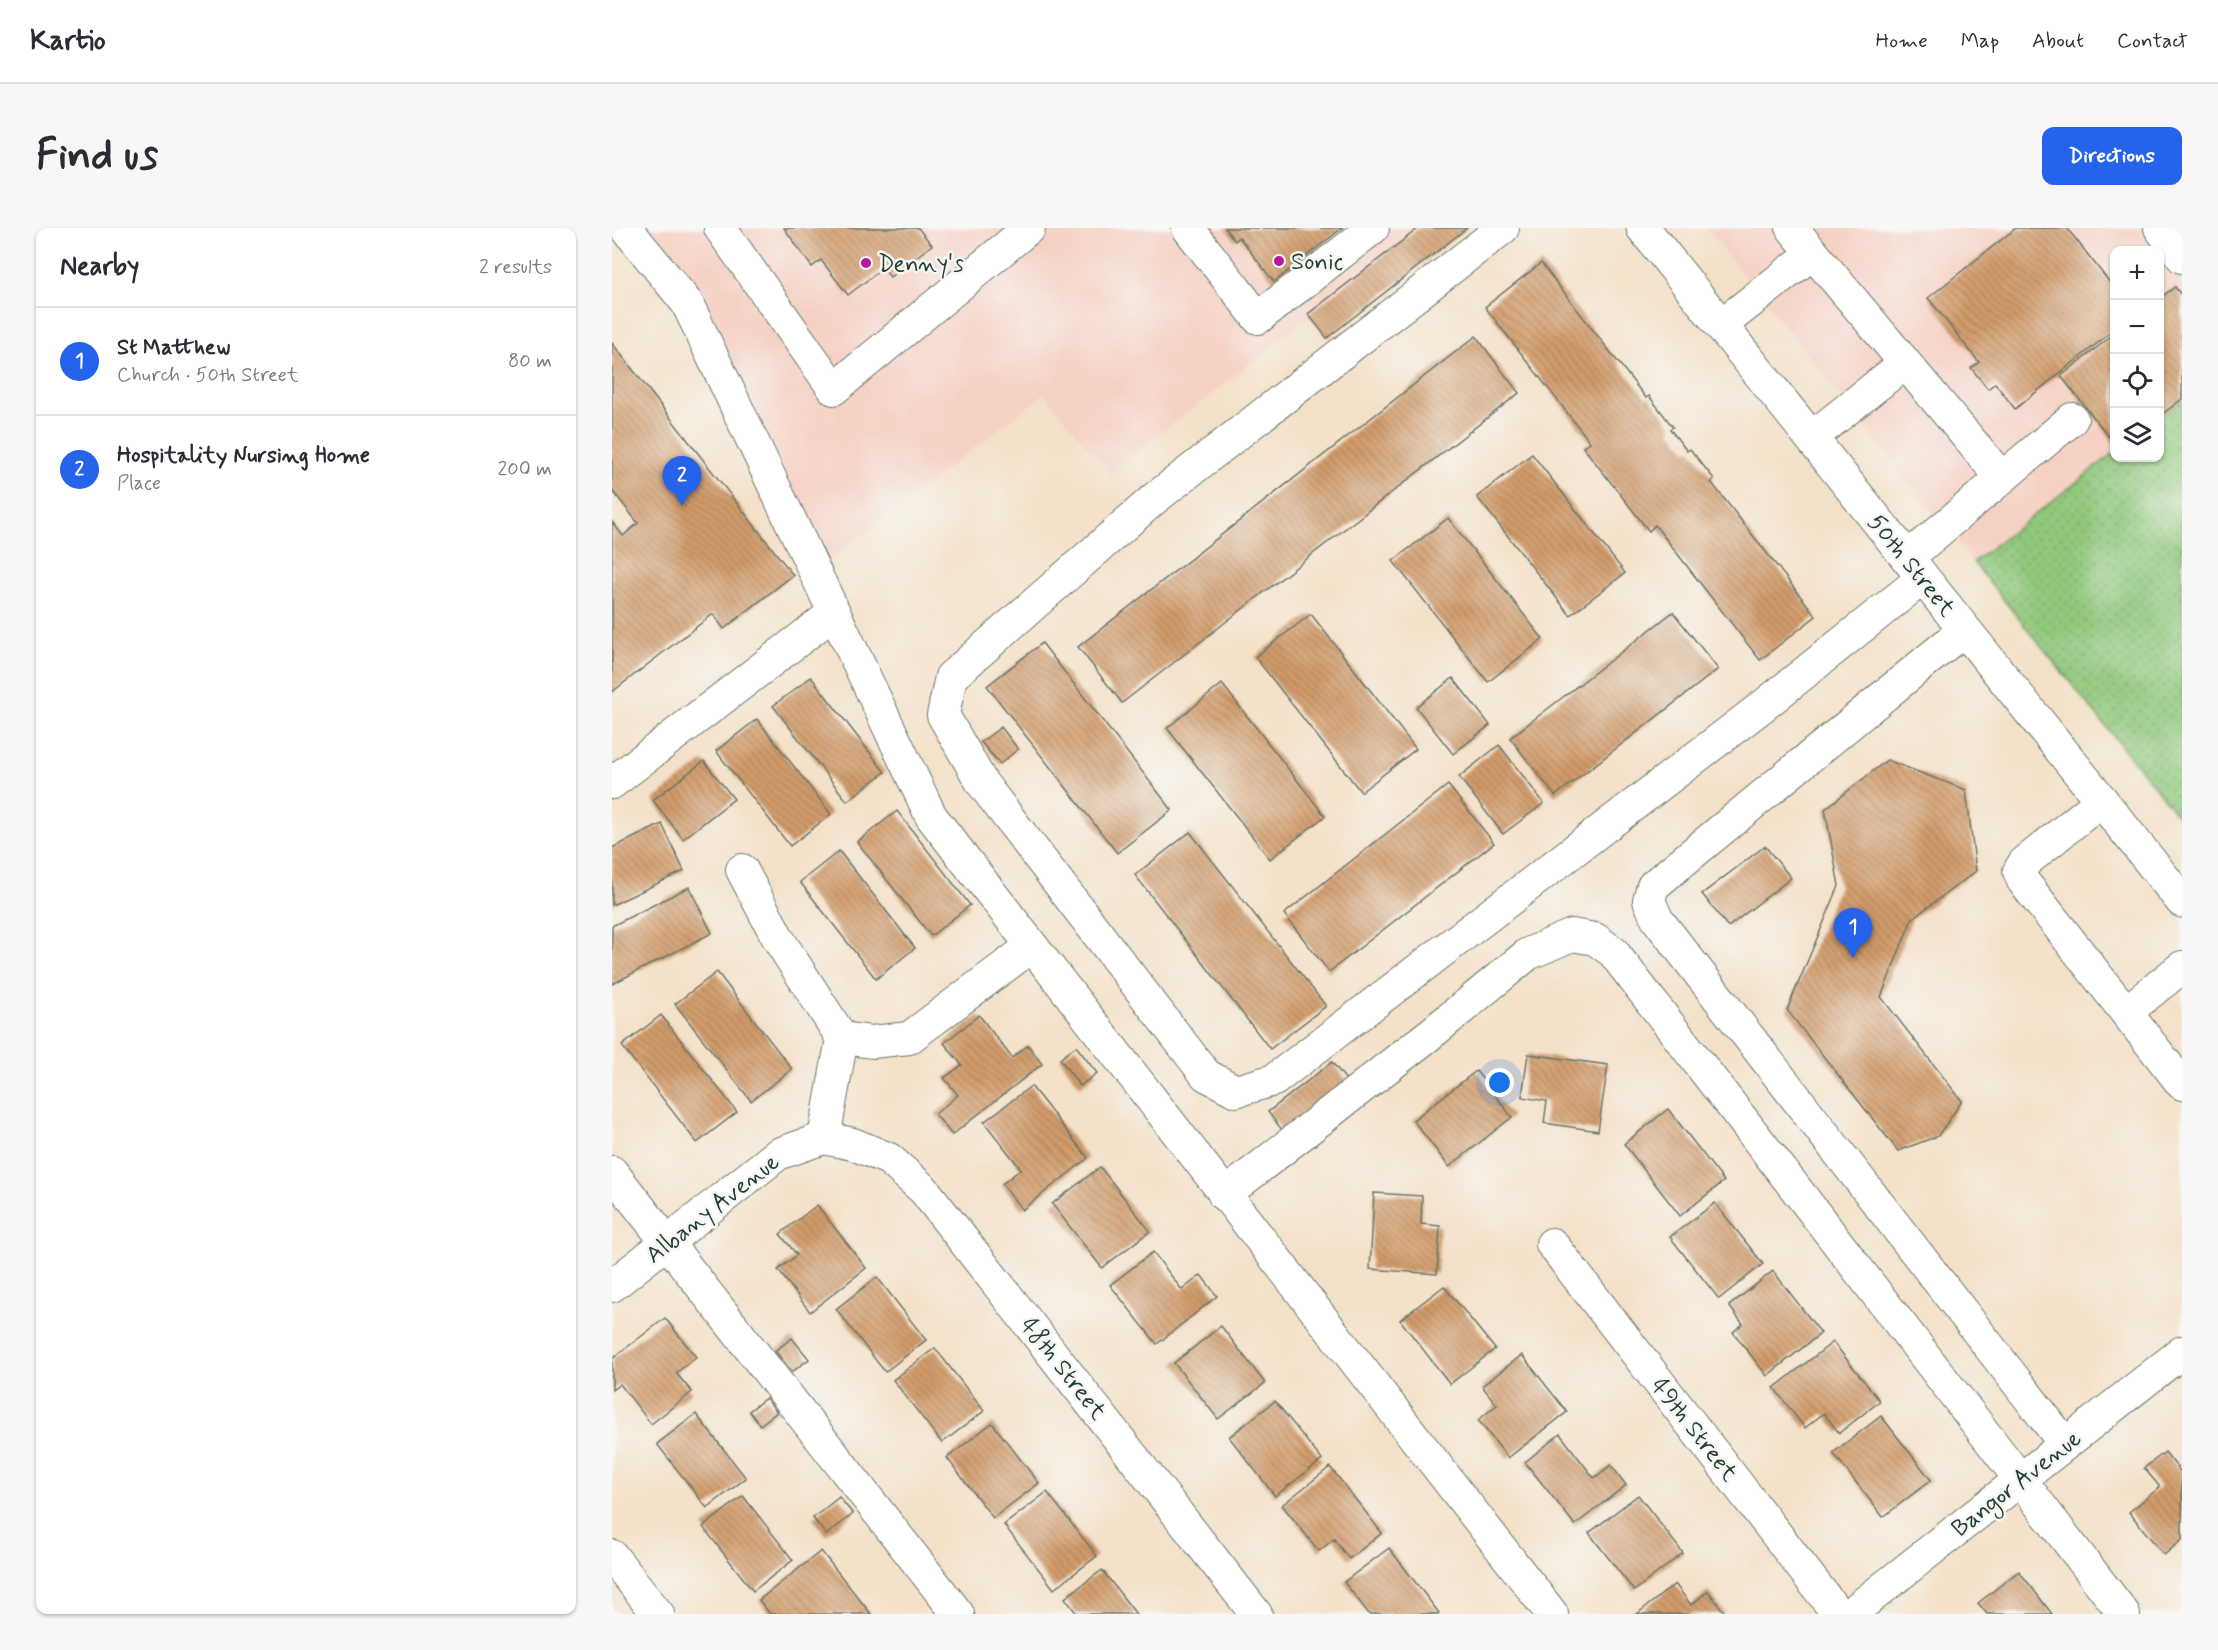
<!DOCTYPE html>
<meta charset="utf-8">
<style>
body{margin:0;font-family:Mynerve,sans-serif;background:#f7f7f7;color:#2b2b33}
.controls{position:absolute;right:18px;top:18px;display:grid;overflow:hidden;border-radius:12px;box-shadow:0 2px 4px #0004}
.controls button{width:54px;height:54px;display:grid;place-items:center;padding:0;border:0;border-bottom:2px solid #e1e1e2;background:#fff;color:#2b2b33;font:30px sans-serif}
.you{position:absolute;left:888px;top:855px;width:21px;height:21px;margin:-15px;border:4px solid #fff;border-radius:50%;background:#1a73e8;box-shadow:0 0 0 9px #1a73e833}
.badge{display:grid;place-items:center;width:39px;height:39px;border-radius:50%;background:#2563eb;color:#fff;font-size:20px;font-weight:700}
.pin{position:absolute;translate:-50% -50px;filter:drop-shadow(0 2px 3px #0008)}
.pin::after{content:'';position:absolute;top:32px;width:21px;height:18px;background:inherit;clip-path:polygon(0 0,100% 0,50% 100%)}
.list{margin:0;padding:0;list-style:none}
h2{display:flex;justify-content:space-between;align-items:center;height:78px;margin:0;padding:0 24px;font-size:26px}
h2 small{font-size:20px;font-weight:400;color:#7c7c81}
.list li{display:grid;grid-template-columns:39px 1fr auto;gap:18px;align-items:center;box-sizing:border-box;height:108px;padding:0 24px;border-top:2px solid #e1e1e2}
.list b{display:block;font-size:22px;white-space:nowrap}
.list p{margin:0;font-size:20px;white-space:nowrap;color:#7c7c81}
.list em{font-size:20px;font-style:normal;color:#7c7c81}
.icon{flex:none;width:33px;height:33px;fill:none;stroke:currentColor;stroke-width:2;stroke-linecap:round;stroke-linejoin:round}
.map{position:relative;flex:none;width:1570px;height:1386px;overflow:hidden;border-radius:12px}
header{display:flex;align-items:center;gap:36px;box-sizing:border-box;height:84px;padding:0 30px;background:#fff;border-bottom:2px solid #e1e1e2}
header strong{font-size:28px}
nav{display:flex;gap:33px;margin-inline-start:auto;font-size:21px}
.intro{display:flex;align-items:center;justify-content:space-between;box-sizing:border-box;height:144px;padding:0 36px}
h1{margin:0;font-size:42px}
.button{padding:15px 27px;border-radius:12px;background:#2563eb;color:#fff;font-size:21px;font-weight:700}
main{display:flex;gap:36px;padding:0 36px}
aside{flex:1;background:#fff;border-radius:12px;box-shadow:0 2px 4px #0004}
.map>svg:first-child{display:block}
.built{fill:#f6d1c5}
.grass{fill:url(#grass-dots);stroke:#588257;stroke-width:1.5}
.building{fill:url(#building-back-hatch)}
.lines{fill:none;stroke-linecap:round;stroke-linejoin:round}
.minor-casing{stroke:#6a7668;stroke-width:34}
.major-casing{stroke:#6a7668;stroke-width:35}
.minor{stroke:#fff;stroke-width:32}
.major{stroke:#fff;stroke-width:33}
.poi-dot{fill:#b5179e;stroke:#f6f6f2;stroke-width:2}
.labels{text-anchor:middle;stroke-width:5;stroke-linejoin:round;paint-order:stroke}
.poi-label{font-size:24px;fill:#1f3d34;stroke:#f6f6f2;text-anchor:start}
.street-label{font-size:24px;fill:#1f3d34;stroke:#f6f6f2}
</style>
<header>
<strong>Kartio</strong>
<nav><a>Home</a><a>Map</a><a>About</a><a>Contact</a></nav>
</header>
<div class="intro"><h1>Find us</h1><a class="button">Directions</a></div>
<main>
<aside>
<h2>Nearby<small>2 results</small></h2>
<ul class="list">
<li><span class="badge">1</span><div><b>St Matthew</b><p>Church · 50th Street</p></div><em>80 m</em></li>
<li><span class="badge">2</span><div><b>Hospitality Nursing Home</b><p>Place</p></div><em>200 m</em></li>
</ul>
</aside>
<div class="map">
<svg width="1570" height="1386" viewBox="0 0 1570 1386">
<defs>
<pattern id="grass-dots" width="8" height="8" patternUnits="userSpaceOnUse" patternTransform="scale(1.5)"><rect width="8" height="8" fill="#90c77a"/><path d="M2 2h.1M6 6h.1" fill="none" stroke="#75a365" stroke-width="1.8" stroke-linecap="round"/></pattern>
<pattern id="building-back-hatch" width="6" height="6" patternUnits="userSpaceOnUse" patternTransform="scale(1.5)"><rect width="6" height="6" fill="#d29b6b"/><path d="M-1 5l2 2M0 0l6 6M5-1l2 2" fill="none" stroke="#aa8059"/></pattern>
</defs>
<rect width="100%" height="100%" fill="#f6f6f2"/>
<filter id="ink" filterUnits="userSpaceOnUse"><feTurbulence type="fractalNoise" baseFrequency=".0167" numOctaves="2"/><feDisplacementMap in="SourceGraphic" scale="12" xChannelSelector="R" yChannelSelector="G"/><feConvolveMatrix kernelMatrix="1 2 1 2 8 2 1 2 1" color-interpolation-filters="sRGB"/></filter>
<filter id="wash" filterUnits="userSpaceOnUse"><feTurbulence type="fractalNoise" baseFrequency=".008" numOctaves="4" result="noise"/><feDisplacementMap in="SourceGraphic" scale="24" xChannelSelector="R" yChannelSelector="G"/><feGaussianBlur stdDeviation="1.35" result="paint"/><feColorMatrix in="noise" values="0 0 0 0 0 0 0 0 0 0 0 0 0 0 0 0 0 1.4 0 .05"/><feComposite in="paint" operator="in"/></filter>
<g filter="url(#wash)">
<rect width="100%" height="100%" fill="#f4e1c9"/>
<g class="built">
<path d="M30,0h781l-314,246 -64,-81 -217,169 -120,-255z"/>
<path d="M1094,0h476v172l-22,18v-168h-46v203l-141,109z"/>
</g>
<path class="grass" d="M1570,172v421l-209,-259 141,-109v5h46v-40z"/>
<g id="blocks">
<g class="building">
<path d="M172,0h134l14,17 -42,32 -7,-9 -35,27 -27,-35 -9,7z"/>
<path d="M613,0h117l-68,54 -35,-45 -4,4z"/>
<path d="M807,0h48l-140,110 -19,-24z"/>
<path d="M1404,0h51l47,60v42l-99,79 -20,-26 -7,6 -17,-21 8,-6 -51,-64z"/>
<path d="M929,35l105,135 3,-2 24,31 -3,2 17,22 3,-2 24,30 -3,3 105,134 -56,44 -105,-135 -6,6 -66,-84 7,-5 -105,-135z"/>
<path d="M1563,59l7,9v103l-22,17v-118z"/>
<path d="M1502,106v109l-53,-67z"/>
<path d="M864,108l43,57 -397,310 -44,-56z"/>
<path d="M0,115l181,232 -69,54 -11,-15 -101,78v-170l11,14 15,-13 -26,-33z"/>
<path d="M920,226l93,119 -55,42 -93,-118z"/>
<path d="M836,290l95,121 -55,43 -95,-121z"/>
<path d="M1061,384l45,57 -163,127 -45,-58z"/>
<path d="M699,386l105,135 -55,43 -106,-135z"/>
<path d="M430,415l130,167 -55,43 -130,-167z"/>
<path d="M199,449l74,95 -38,29 -74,-95z"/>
<path d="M841,450l37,47 -37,29 -37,-47z"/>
<path d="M610,456l103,132 -55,43 -103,-131z"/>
<path d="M145,491l74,95 -41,32 -74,-95z"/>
<path d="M389,499l17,22 -18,15 -19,-22z"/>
<path d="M887,517l45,58 -41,31 -44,-57z"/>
<path d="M1275,532l79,30 10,81 -64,48 -31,78 81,104 -24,35 -40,15 -111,-141 52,-124 -14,-77z"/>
<path d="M92,533l30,38 -51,40 -30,-39z"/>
<path d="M836,557l46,58 -165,129 -45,-58z"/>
<path d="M285,583l73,94 -39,31 -74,-94z"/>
<path d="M50,596l22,47 -72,34v-57z"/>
<path d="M578,604l136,174 -56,43 -135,-174z"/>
<path d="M1153,618l26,32 -63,49 -26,-33z"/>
<path d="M227,623l76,97 -39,31 -76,-97z"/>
<path d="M77,659l23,46 -100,51v-58z"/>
<path d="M105,744l75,97 -41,32 -76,-97z"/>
<path d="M49,787l76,97 -40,31 -75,-97z"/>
<path d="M367,787l33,43 16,-13 14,19 -90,71 -17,-21 23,-19 -14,-17 18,-13 -18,-22z"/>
<path d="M464,818l21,27 -17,13 -20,-27z"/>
<path d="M916,826l80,11 -10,66 -54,-8 3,-22 -25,-4z"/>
<path d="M720,834l18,23 -64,50 -18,-23z"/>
<path d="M864,843l36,46 -63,50 -36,-47z"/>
<path d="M419,858l57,72 -66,52 -20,-26 19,-15 -37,-47z"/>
<path d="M1056,881l56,72 -44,35 -56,-72z"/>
<path d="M488,939l50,64 -48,37 -50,-64z"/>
<path d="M762,965l48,3 -1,28 19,2 -3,48 -67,-5z"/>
<path d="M1103,975l48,61 -44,35 -49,-62z"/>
<path d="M205,977l49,63 -56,44 -32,-42 19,-15 -17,-21z"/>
<path d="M541,1024l29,38 19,-15 16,21 -60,48 -47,-59z"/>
<path d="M1161,1043l48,62 -54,43 -34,-44 10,-8 -14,-18z"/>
<path d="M265,1049l49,63 -41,32 -49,-63z"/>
<path d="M832,1058l51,63 -45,35 -50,-64z"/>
<path d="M53,1090l31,39 -20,16 16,19 -41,32 -31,-40 -8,6v-31z"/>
<path d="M609,1098l44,57 -47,36 -44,-56z"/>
<path d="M180,1110l17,21 -17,13 -17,-21z"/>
<path d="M1221,1114l47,59 -41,32 -15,-20 -19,15 -31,-40z"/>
<path d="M323,1120l49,63 -42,32 -49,-63z"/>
<path d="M910,1127l45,57 -59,46 -30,-38 19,-15 -15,-19z"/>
<path d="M154,1170l11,14 -17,13 -11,-14z"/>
<path d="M663,1173l47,59 -47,36 -46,-59z"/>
<path d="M84,1186l50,64 -39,30 -50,-64z"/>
<path d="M1269,1188l50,64 -48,37 -50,-64z"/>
<path d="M380,1195l47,60 -46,35 -46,-60z"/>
<path d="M948,1206l34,44 17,-13 15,20 -51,40 -50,-63z"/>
<path d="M1553,1224l15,19 2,-1v70l-18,15 -35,-43 31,-25 -16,-19z"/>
<path d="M718,1239l52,66 -33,26 -15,-20 -15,12 -37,-46z"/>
<path d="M435,1264l50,64 -43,33 -50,-64z"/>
<path d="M1026,1267l45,58 -49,38 -45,-58z"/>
<path d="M131,1268l50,64 -40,31 -50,-64z"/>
<path d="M227,1269l14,17 -27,21 -13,-17z"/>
<path d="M777,1320l50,65 -1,1h-69l-25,-32z"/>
<path d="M209,1323l50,63h-101l-11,-14z"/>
<path d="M490,1342l34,44h-59l-12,-16z"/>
<path d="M1407,1343l33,43h-65l-9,-11z"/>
<path d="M1063,1356l16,21 17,-14 18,23h-89z"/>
</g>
</g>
</g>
<g filter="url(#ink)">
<use href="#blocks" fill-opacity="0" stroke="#6a7668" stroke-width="1.5"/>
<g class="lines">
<defs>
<g id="minor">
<path d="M14,0l61,75 244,513 621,798"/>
<path d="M108,0l114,161 195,-161"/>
<path d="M576,0l70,90 115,-90"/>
<path d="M891,0l-349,271 -203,178 -8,38 39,68 224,292 30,16 38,-11 489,-374 160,-128"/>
<path d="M1180,0l209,249"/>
<path d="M1548,0l22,29"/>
<path d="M1109,97l92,-72"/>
<path d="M1199,210l94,-75"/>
<path d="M1295,330l165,-139"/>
<path d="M1352,402l-311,256 -4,14 8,19 408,525"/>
<path d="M0,555l222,-170"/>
<path d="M1490,572l-78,63 -5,8 4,10 159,203"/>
<path d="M130,642l37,70 63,98 -18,100"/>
<path d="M1514,784l56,-45"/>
<path d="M230,810l30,4 37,-4 123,-92"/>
<path d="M0,944l346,442"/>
<path d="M612,967l209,-163 95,-78 44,-19 23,4 18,13 511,662"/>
<path d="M940,1016l286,370"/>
<path d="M0,1058l166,-132 46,-16 29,6 36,15 35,31 332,424"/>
<path d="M0,1328l46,58"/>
<path d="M1238,1386l332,-262"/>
</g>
<path id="major" d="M1031,0l539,673"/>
</defs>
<use href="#minor" class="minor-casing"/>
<use href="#major" class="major-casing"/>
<use href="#minor" class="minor"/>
<use href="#major" class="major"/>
</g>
</g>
<g class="poi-dot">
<circle cx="667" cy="33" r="6"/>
<circle cx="254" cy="35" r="6"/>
</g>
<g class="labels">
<g class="poi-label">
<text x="679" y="41">Sonic</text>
<text x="266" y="43">Denny's</text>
</g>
<g class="street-label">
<text transform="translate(1300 337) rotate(51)" y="8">50th Street</text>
<text transform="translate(100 980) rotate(-38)" y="8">Albany Avenue</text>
<text transform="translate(452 1140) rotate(52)" y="8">48th Street</text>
<text transform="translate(1083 1201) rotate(52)" y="8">49th Street</text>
<text transform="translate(1404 1255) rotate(-38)" y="8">Bangor Avenue</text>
</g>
</g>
</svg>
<div class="controls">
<button>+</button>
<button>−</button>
<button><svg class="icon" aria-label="locate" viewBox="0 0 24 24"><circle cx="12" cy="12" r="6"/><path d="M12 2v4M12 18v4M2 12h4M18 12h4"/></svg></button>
<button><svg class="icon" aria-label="layers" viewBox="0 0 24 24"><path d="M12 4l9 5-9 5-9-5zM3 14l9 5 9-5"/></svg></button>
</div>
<div class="you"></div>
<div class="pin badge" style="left:1241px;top:730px">1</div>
<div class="pin badge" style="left:70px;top:278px">2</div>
</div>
</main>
